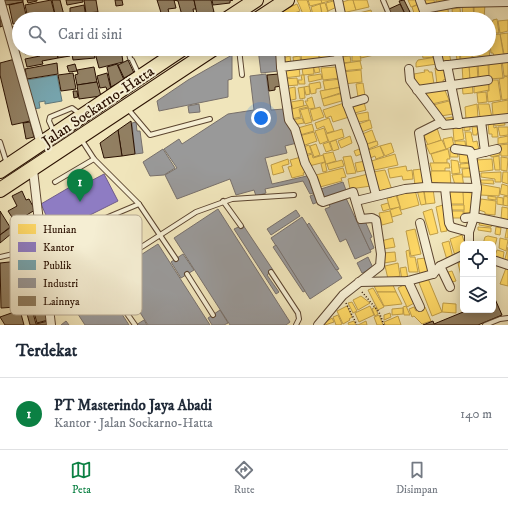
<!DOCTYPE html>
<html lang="id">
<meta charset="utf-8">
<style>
body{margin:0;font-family:"IM FELL DW Pica",serif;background:#f6f6f7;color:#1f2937}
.controls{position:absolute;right:12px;bottom:12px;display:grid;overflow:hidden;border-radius:6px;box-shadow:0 2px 10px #0003}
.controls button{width:36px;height:36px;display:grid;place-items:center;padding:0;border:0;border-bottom:1px solid #e0e1e3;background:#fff;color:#1f2937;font:20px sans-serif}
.you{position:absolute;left:261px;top:118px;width:14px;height:14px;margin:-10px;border:3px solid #fff;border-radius:50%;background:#1a73e8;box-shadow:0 0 0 6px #1a73e833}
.badge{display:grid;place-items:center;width:26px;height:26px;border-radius:50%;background:#0b8043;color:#fff;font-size:13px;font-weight:700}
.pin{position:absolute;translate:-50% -33px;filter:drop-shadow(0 1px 2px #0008)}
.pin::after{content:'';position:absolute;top:21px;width:14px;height:12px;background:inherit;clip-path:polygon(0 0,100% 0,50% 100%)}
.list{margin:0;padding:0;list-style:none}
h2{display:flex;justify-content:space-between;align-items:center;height:52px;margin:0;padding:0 16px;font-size:17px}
h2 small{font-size:13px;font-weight:400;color:#747a83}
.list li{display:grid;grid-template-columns:26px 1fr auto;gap:12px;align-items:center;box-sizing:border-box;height:72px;padding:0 16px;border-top:1px solid #e0e1e3}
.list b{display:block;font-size:15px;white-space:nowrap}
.list p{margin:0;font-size:13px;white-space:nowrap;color:#747a83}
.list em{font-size:13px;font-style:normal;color:#747a83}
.icon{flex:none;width:22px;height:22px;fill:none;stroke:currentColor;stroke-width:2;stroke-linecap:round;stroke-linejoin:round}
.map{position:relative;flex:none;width:508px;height:325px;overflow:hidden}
.search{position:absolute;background:#fff;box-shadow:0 2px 10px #0003;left:12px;right:12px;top:12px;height:44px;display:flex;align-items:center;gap:10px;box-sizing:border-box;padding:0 14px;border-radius:22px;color:#747a83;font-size:15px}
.sheet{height:124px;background:#fff}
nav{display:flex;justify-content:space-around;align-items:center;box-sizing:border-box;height:56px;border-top:1px solid #e0e1e3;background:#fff;font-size:11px;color:#747a83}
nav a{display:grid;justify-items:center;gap:2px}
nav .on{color:#0b8043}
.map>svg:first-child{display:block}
.homes{fill:#ffd966;stroke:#bf9d48}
.offices{fill:#8e7cc3;stroke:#705c89}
.public{fill:#76a5af;stroke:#5f787b}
.industry{fill:#999;stroke:#78706b}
.building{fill:#917f62;stroke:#2a1001}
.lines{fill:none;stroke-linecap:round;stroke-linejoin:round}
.service-casing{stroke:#5c4530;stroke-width:6}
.minor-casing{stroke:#5c4530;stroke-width:10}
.trunk-casing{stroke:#2a1001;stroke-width:16}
.path{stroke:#2a1001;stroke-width:1.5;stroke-dasharray:1 2;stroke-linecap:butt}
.service{stroke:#f5eed3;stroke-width:4}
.minor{stroke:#f5eed3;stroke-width:8}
.trunk{stroke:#f0e5bb;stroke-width:14}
.labels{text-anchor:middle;stroke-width:4;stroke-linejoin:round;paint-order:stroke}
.street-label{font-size:15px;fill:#2a1001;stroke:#f5eed3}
.key{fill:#f5eed3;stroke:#b8ab94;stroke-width:1}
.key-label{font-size:11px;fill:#2a1001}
</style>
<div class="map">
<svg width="508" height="325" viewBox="0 0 508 325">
<rect width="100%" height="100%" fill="#f0e5bb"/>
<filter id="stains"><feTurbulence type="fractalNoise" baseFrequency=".005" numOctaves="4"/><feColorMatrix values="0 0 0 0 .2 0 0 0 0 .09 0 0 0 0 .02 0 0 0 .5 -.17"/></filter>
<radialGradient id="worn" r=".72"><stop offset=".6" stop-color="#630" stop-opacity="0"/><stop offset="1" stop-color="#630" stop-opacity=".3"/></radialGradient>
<g class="homes">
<path d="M297,0h10l4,12 -8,2z"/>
<path d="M308,0h13l1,3 -12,3z"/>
<path d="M321,0h12l-11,3z"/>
<path d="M337,0l2,6 -11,5 -2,-8z"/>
<path d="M349,0h4l3,10 -14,3 -3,-10z"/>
<path d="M353,0h14l2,7 -13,3z"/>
<path d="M408,0h11l2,3 -10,4z"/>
<path d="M424,0h10l1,5 -10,2z"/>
<path d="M436,0h8v2l-8,1z"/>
<path d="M325,3l3,9 -6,1 -2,-9z"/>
<path d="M297,4l3,7 -23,8 -2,-5z"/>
<path d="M320,4l2,10 -9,1 -2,-8z"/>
<path d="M420,4l4,8 -9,4 -3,-9z"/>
<path d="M462,4h11l1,15h-11z"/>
<path d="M474,4h11l-1,15h-10z"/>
<path d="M460,8l1,11h-8l-1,-10z"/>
<path d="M437,9h11l1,10h-11z"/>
<path d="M371,10l2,9h-30v-2z"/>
<path d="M339,12l1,7h-12v-5z"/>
<path d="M437,12l1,7h-9v-6z"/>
<path d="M311,13l1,6h-9l-1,-4z"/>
<path d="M424,13l2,6h-10l-1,-3z"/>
<path d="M326,14l1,5h-5l-1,-4z"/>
<path d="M320,15l1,4h-8l-1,-3z"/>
<path d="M497,19l2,14h-6l-1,-10 1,-3z"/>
<path d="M508,20v11l-8,2 -2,-12z"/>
<path d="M489,22h1l2,12h-3z"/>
<path d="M508,33v21h-4l-4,-20z"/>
<path d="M500,34l4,24 -10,-2 -1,-3h-2l-2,-18z"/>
<path d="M282,49h8l1,5 -9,1z"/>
<path d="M291,49h8l1,4 -8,1z"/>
<path d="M300,49h8v3l-7,1z"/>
<path d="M319,49h15l-15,2z"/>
<path d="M338,49h21l2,12h-9v-6l-13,2z"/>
<path d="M359,49h14l1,6 -13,3z"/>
<path d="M434,49l2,8 -13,1 -1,-6z"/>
<path d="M437,49h12v2l-12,2z"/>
<path d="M472,49h6v10h-5z"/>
<path d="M478,49h11l1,10 -7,1 -1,-3h-3z"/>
<path d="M336,50l1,7 -17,2 -1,-7z"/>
<path d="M459,50l1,10h-3l-1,-6h-6v-3z"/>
<path d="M460,50h12v10l-11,1z"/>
<path d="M449,52l2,10 -12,2 -1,-11z"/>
<path d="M318,53l1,5 -17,5 -1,-8z"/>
<path d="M290,56l1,7 -8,2 -1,-7z"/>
<path d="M300,56l1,8 -7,1 -1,-8z"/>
<path d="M350,56l1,6 -9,1 -1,-6z"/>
<path d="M436,57l1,7 -21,3v-4l2,-3z"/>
<path d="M508,59v17h-4l-2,-16z"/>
<path d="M360,61l2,8 -21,2 -1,-7z"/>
<path d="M501,61l2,17 -14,1v-16z"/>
<path d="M478,63l10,1 1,16h-10z"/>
<path d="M318,64l2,8 -5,1 -2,-8z"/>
<path d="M469,64l1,17h-7l-1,-16z"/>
<path d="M469,64h8l1,16h-8z"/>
<path d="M313,65l1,9 -11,1 -1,-8z"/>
<path d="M299,67l1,9 -16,2 -1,-8z"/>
<path d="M336,67l1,4h2l1,7 -17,2 -2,-12z"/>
<path d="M435,68h11l2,11 -5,1 1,4h-7z"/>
<path d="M361,70l1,12 -18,2 -2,-12z"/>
<path d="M424,70h4l1,2h3l2,12 -14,4 -5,-7 -1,-7 11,-2z"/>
<path d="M321,74l1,5 -13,3 -1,-6z"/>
<path d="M301,75h3l1,9h-6l-1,-4h4z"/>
<path d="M504,76l4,1v22l-6,1 -3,-21 5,-1z"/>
<path d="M297,78l1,7 -13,1 -1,-7z"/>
<path d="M341,79l1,8 -17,3 -2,-9z"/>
<path d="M488,80l1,10 -15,3v-11z"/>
<path d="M489,80h9l3,20 -13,2 -1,-11h2z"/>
<path d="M320,82l1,6 -5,1v4l-5,1 -2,-10z"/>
<path d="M472,82l1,11 -10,1 -1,-11z"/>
<path d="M363,83l2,13 -7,1 -2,-13z"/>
<path d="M309,86l1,8 -4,1 -2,-8z"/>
<path d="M295,87l1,12 -9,2 -2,-12z"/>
<path d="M304,87l1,11 -5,1 -2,-11z"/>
<path d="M342,87l1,5 -21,7 -2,-8z"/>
<path d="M444,88l5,12 -17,4 -9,-11z"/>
<path d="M486,92l1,10 -9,1 -1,-10z"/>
<path d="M343,93l2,7 -21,6 -2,-7z"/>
<path d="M312,97l3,11 -6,1 -4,-8h3l-1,-2z"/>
<path d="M303,100l1,6 -11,3 -2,-7z"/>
<path d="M508,100v15l-15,1 -1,-13z"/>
<path d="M449,101l4,13 -12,2 -8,-11z"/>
<path d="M364,102l2,8 -15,4v-9z"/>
<path d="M291,103l1,6 15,-4 1,2 -9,2 2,8 -10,2 -4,-15z"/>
<path d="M344,103l5,14 -16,5 -2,-6 -5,2 -3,-8z"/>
<path d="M477,104l1,14 -12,1 -1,-12z"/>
<path d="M478,104h11l3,13h-12z"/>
<path d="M320,107l4,10 -11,4 -3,-11z"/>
<path d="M308,108l4,14 -7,2 -5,-14z"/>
<path d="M368,112l1,8 -15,3 -2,-8z"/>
<path d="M452,117l2,6 -9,2 -4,-6z"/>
<path d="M302,118l2,5 -11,2 -1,-5z"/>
<path d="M329,118l5,13 -7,2 -3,-7 -7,3 -2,-6z"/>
<path d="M504,119l1,6 -10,1 -1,-5z"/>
<path d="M370,120l2,8 -13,5 -3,-8z"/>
<path d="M493,121l1,7 3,-1 1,10h-6v-3h-3l-1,-12z"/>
<path d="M312,124l2,7 -14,4 -2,-7z"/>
<path d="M470,124v6l-6,1v-6z"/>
<path d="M462,126l2,13 -10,2 -1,-13z"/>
<path d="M472,127h7v6h-2v2h-4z"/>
<path d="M498,127h10v8l-8,1z"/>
<path d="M324,128l4,13 -8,3 -5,-13z"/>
<path d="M437,128l4,12 -13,5 -5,-11z"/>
<path d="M342,129l2,8 -15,5 -3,-8z"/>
<path d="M372,130l4,11 -12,4 -4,-10z"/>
<path d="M314,132l3,9 -15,5 -3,-10z"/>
<path d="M465,132h6l2,10 4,-1 2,9 -12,-1z"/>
<path d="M350,136l2,7 -11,5 -3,-7z"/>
<path d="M508,136v7l-10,1v-6z"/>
<path d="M452,137l2,9 -8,3 -3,-10z"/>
<path d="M336,140l3,9 -6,2 -3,-9z"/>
<path d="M442,140l4,9 -16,5 -4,-9z"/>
<path d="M377,141l1,4 -12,5 -2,-5z"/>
<path d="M455,141h10l1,8 -11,-1z"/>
<path d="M329,142l3,8 -6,2 -3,-8z"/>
<path d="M391,143l3,9 -9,4 -5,-10z"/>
<path d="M316,144l4,11 -6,2 -4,-11z"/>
<path d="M508,144v12h-7l-1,-11z"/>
<path d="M309,145l3,8 -8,2 -1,-8z"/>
<path d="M380,146l4,10 -8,3 -1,-3 -5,2 -5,-7z"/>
<path d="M362,148l2,5 -8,3 -2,-5z"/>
<path d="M448,149l2,10h-3v4h-13l-3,-9z"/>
<path d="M450,149h7l1,8h-8z"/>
<path d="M498,150l2,5 -9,2 -1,-6z"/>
<path d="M333,152l3,9 -10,3 -3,-10z"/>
<path d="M470,153l1,9 -11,1 -1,-9z"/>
<path d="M312,154l1,4 10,-3 2,7 -16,4 -3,-10z"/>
<path d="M395,154l3,11 -28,6 -2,-9z"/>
<path d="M351,156l5,17 -9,1 -4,-17z"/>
<path d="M499,156l1,14h-5l-2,-13z"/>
<path d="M301,157l6,15 -4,1 1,2 -12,3 -4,-11 4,-1 -2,-6z"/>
<path d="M501,157l7,1 -1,13 -6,-1z"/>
<path d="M288,159l1,5 -7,2 2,6 -11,3 -2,-10z"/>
<path d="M492,159l1,11 -16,2 -1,-12z"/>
<path d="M342,160l2,6 -15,4 -2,-6z"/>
<path d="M451,160l7,1 2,12 -8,1z"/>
<path d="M365,161l2,9 -10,2 -2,-9z"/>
<path d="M325,162l2,9 -4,1 -2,-8z"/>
<path d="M430,163h19l1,5h-5v3h-13z"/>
<path d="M472,163v5h-12v-4z"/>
<path d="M406,166l1,5 5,-1 1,9 -10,1 -1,-4 -12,2 -2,-9z"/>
<path d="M343,168l3,9 -5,1 1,3 -22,6 -4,-12z"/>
<path d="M472,168l1,9h-10l-1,-8z"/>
<path d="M422,169l2,14 -9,2 -2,-15z"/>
<path d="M385,170l7,20 -14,3 -5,-21z"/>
<path d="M431,171h19l1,16 -13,-1v-3h-7z"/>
<path d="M501,172v10h-6v-3l-14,-2v-4z"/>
<path d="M503,172h5v12l-6,-2z"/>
<path d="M368,174l3,12 -21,3 -2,-10z"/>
<path d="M462,174l2,13 -8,1 -4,-13z"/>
<path d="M481,180h12l1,4 -13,-1z"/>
<path d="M478,184l22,4 -1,8 -19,-1z"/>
<path d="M502,184l6,2v10l-8,-2z"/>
<path d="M423,188l3,16 -5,1 -4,-15z"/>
<path d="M433,189l2,14 -9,1 -2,-14z"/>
<path d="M448,189h15l1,15h-14z"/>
<path d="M415,190l4,15 -18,5 -4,-15z"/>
<path d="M395,192l5,15 -10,2 -3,-11 5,-1 -1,-4z"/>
<path d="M463,192l10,1v20h-9z"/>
<path d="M488,196l8,1v3l-8,-1z"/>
<path d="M504,196l4,1v9l-5,-1z"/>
<path d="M497,197l6,1v7l-6,-1z"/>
<path d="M481,199l15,2 -1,14 -10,-1v-2l-6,-2z"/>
<path d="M388,203l2,6 -7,2 -2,-6z"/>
<path d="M443,205l4,26 -6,1 -5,-25z"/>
<path d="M449,205h15v5h-14z"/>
<path d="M399,207l3,7 -10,3 -2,-7z"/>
<path d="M502,207l6,1v13l-7,-2z"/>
<path d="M432,209l6,24 -8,2 -7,-23z"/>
<path d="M390,211l3,11 -11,3 -3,-12z"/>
<path d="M450,211h13l1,7h-14z"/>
<path d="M480,221h13l-2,6 -12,-2z"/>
<path d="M478,227l13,1v4l-13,-2z"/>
<path d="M496,227l5,1 -1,7 -5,-1z"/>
<path d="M507,227l1,1v10h-3z"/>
<path d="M415,229l6,25 -10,2 -5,-25z"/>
<path d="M462,235l3,9h-2v9l-8,3 -5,-17z"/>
<path d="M488,236l9,2 -4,16v-10h-10l2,-7z"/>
<path d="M393,238l2,9 -12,2 -2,-8z"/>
<path d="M500,238l8,2 -2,11 -7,-3z"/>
<path d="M449,241l4,17 -6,2 -5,-17z"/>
<path d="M508,247v14l-3,-2z"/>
<path d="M409,250l1,7h5l3,15h-9l-3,-21z"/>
<path d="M497,250l7,2 -1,7 -8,-3z"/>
<path d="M395,252l1,9 -12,2 -1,-10z"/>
<path d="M426,258l2,16 -8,2 -3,-17z"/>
<path d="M463,262v13l-2,1 -3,-13z"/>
<path d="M398,263l2,13 -12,3 -3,-13z"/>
<path d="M406,267l2,12 -6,1 -2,-12z"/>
<path d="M506,268l2,1v17l-8,-2z"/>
<path d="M452,271l4,10 -4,1 -4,-10z"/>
<path d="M427,276l15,36 -10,4 -14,-36z"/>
<path d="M392,283l4,9h-19l-3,-6z"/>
<path d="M407,283l9,19 -9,5 -9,-19z"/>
<path d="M373,288l11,19 -6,3 -10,-20z"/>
<path d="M377,292h19l6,12 -18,2z"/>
<path d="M361,296l9,7 -12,7 -5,-10z"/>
<path d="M352,302l5,9 -4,2 -5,-10z"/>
<path d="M443,303l13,1v9l-14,-1z"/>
<path d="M347,306l5,11 -3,2 1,1 -7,4 -6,-13z"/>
<path d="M370,306l4,9 -15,7 -4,-9z"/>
<path d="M406,306l4,9h-6l-1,-8z"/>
<path d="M375,307l3,7 -3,2 -3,-7z"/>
<path d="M414,307l2,4 9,-4 6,14 -9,3 -8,-8 -2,1 -3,-8z"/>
<path d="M403,308v6l-11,1v-6z"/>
<path d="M390,313l1,4 -7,3v-5z"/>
<path d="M338,315l4,9 -2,1h-4l-3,-8z"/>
<path d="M379,315l4,10h-6l-3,-8z"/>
<path d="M398,316l3,9h-16l-1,-3z"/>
<path d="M332,318l2,4 -9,3 -1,-2z"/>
<path d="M354,321l2,4h-7l-1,-2z"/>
<path d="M366,321l1,4h-9z"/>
</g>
<path class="offices" d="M104,174l14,27 -64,32 -13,-29 29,-17 2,4z"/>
<path class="public" d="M57,75l5,26 -17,3v-3l-6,1 1,6 -8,1 -5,-29z"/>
<g class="industry">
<path d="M228,49h6l2,2 -7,4 -3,-5z"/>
<path d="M258,49h18l3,22 -18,2z"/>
<path d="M232,55v24l-4,1v17l-69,14 -2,-10 31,-21z"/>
<path d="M266,74l5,36 13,-1 4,17 4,2 5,15 -12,3 2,7 -22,5 7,26 35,-8 10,16 -7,2 -7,-13 -38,8 1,4 -10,3 -2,-6 -18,5 -6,-16 -53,20 -12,-24 12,-7 -13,-19 15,-10 3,5 46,-30 26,-4 -4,-34z"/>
<path d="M199,104l1,8 -11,1 -1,-7z"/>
<path d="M136,122l1,9h3l3,22 -8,1 -3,-31z"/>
<path d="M163,149l12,19 -11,7 -14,1 -7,-14z"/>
<path d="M343,182l4,11 -22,7 -4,-11z"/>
<path d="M315,194l3,8 -5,2 -3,-8z"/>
<path d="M345,196l26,56 -16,7 -9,-20 -6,3 -15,-33 5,-2 -1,-3z"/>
<path d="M218,209l72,113 -4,3h-56l-56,-87z"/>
<path d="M296,210l4,6 -29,19 -4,-6z"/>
<path d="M302,217l40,61 -32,21 -39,-61z"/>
<path d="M365,221l7,16 -2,1 4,10 -4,2 -12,-26z"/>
<path d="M309,223l30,46 -3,1 -29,-45z"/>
<path d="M243,225l30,45 -6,5 12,17 -3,2 -42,-65z"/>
<path d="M158,244l52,81h-62l-34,-53z"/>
<path d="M276,245l29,46 -2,1 -30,-45z"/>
<path d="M183,254l11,16 -13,8 -10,-16z"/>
<path d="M368,257l5,11 -11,5 -5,-10z"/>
<path d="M103,285l26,40h-44l-13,-20z"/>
<path d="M220,310l8,13 -4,2h-12l-4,-7z"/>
<path d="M144,320l3,5h-11z"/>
<path d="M66,321l3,4h-8z"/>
</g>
<g class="building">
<path d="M4,0h19v2l-17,3z"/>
<path d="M27,0h10v1l-9,2z"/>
<path d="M51,0l5,19h-28l-3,-14z"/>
<path d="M52,0h8l5,19h-9z"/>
<path d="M66,0h17v2l-16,3z"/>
<path d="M84,0h12l2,12 -12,1z"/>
<path d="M115,0h7l1,5 -7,1z"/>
<path d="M157,0h17l2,8 -8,1 2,8 -7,2z"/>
<path d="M174,0h20l2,9h-3l2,10h-12l-5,-18z"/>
<path d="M194,0h17l3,12 -13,3 -1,-2 -3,1z"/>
<path d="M212,0h21l-3,1v2l-17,2z"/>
<path d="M404,0l6,12 -5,2 -6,-13z"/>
<path d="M23,2l4,17h-8v4l-6,1 -4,-19z"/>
<path d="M400,4l5,10 5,-2 2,7h-18l-5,-10z"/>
<path d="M84,5l2,12 -20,2 -1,-4 5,-1v-6z"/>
<path d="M3,19l2,6 -5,2v-7z"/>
<path d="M19,25v9l-4,1 -3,-8z"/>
<path d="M24,49h32l2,9 -16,3 1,3 -16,3 -2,-8 15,-3 -1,-5 -14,3z"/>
<path d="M57,49h12l1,7 -12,2z"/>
<path d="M71,49h22l2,9 -22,2z"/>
<path d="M94,49h27l2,13 -24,6z"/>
<path d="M15,59l15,62 -18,4 -12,-50v-12z"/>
<path d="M128,60l6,13 -10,5 -6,-13z"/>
<path d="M57,63l1,11 -31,5 -2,-10z"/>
<path d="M75,64l2,7 -8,1 -2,-6z"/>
<path d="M117,64l7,16 -13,7 -4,-20z"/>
<path d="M94,67l3,15 -20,3 -2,-10 3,-1 -1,-4z"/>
<path d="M73,73l3,16 -15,2 -3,-16z"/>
<path d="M107,73l4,16 -4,1 -1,-3 -6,1 -3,-12z"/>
<path d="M279,74l3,12 -7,1v3l-6,1 -2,-16z"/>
<path d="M97,82l4,14 -22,3 -2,-14z"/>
<path d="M73,91h4l1,6 -4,1z"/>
<path d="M131,121l4,33 -13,2 -4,-26z"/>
<path d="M30,122l4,15 -8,2 -3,-16z"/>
<path d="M118,130l4,26 -18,2 -4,-15z"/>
<path d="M22,191l4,9 3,-1 6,11 -20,12 -7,-11 9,-5 -5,-10z"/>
<path d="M0,211l10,16 -10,8z"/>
<path d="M14,225l3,4 -17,14v-8z"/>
<path d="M19,261l2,15 21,-1 4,30 -45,3 -1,-45z"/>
<path d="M495,299l7,16 -24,10h-55l10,-4 1,3 34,-14h25v-10z"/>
<path d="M45,306l3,14 -11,3 -4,-14z"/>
<path d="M32,309l4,15 12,-3 1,4h-19l-4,-15z"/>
<path d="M20,310l4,15h-19l-5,-8z"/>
</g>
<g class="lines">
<defs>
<g id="service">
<path d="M383,0l8,19"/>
<path d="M128,49l2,9"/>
<path d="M239,49l3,26"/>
<path d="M132,60l7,15"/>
<path d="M128,109l22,26 60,-16"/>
<path d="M54,132l-5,-11 1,-4 22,-9 8,6"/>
<path d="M81,139l13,20 45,45 37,55"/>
<path d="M0,142l7,22"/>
<path d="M55,182l39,-23"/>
<path d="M223,201l18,25"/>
<path d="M70,233l69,-29"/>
<path d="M0,257l26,-6"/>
<path d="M271,272l27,41 1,6 -3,6"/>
<path d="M100,274l15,22"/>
<path d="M187,274l26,41"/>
<path d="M70,293l126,-81 36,-13 62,-4"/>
<path d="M121,305l14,20"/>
<path d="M485,325l15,-6 8,-1"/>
</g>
<g id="minor">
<path d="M0,0l41,144"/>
<path d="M338,0l4,19"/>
<path d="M420,0l7,19"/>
<path d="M424,9l32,-6 52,-1"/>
<path d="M280,49l1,18"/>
<path d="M337,49l10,55 16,41 13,50"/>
<path d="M436,49l4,17 68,-8"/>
<path d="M447,65l12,59"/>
<path d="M409,69l1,11 34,45 64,-7"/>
<path d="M417,90l71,-10"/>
<path d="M347,104l17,-5"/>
<path d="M481,121l4,31"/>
<path d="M455,149l15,2 2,4 5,33 -3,29 -5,15"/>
<path d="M472,155l25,-6"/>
<path d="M33,170l18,155"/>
<path d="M428,187l-9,-54 22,-11"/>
<path d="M445,188l4,35 2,4 18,5v12"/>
<path d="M356,201l49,-12 20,-2 52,1"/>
<path d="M465,218l9,-1 34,7"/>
<path d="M420,223l13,51"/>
<path d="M493,260l15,5"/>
<path d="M440,266l10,21"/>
<path d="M408,281l12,26"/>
<path d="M359,282l49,-1 25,-7 7,-8 23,-11"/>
<path d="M318,325l25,-30 37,-29 1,-12 -5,-34 -4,-2 -11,1 -8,-27 -30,10 -2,-1 -8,-23 -8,-15 -10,-34 -6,-9 -8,-53 57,-7"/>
</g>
<g id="trunk">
<path d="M227,19l29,-19"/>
<path d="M258,19l29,-19"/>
<path d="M0,171l182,-122"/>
<path d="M0,190l213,-141"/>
</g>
</defs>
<use href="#service" class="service-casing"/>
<use href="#minor" class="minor-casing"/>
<use href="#trunk" class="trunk-casing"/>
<g class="path">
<path d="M362,292l17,20 5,13"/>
<path d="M346,303l11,22"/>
</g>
<use href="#service" class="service"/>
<use href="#minor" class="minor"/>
<use href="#trunk" class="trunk"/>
</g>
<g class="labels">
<g class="street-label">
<text transform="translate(98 106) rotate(-34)" y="5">Jalan Soekarno-Hatta</text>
</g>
</g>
<rect x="10" y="215" width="132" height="100" rx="6" class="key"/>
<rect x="18" y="224" width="18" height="10" fill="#ffd966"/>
<rect x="18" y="242" width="18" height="10" fill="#8e7cc3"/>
<rect x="18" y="260" width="18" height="10" fill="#76a5af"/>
<rect x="18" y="278" width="18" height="10" fill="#999"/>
<rect x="18" y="296" width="18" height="10" fill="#917f62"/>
<g class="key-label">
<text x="43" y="233">Hunian</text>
<text x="43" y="251">Kantor</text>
<text x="43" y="269">Publik</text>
<text x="43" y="287">Industri</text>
<text x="43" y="305">Lainnya</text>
</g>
<rect width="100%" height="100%" filter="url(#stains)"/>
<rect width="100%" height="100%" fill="url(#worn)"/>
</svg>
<div class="controls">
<button><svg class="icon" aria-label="locate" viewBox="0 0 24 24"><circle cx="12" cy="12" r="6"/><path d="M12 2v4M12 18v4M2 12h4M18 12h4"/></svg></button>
<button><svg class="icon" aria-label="layers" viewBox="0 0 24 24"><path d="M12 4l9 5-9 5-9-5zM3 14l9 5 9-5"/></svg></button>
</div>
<div class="you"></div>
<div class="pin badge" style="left:80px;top:202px">1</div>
<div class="search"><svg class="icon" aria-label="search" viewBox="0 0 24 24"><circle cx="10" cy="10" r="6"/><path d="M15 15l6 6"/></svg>Cari di sini</div>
</div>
<section class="sheet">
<h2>Terdekat<small></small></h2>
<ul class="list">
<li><span class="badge">1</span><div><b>PT Masterindo Jaya Abadi</b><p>Kantor · Jalan Soekarno-Hatta</p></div><em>140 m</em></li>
</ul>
</section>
<nav>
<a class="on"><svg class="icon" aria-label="map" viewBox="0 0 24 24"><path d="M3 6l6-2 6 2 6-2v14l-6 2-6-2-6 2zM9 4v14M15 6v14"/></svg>Peta</a>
<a><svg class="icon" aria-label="directions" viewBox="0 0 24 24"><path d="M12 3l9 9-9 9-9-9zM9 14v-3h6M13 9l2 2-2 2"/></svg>Rute</a>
<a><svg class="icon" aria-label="saved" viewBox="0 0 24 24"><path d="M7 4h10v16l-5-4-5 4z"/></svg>Disimpan</a>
</nav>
